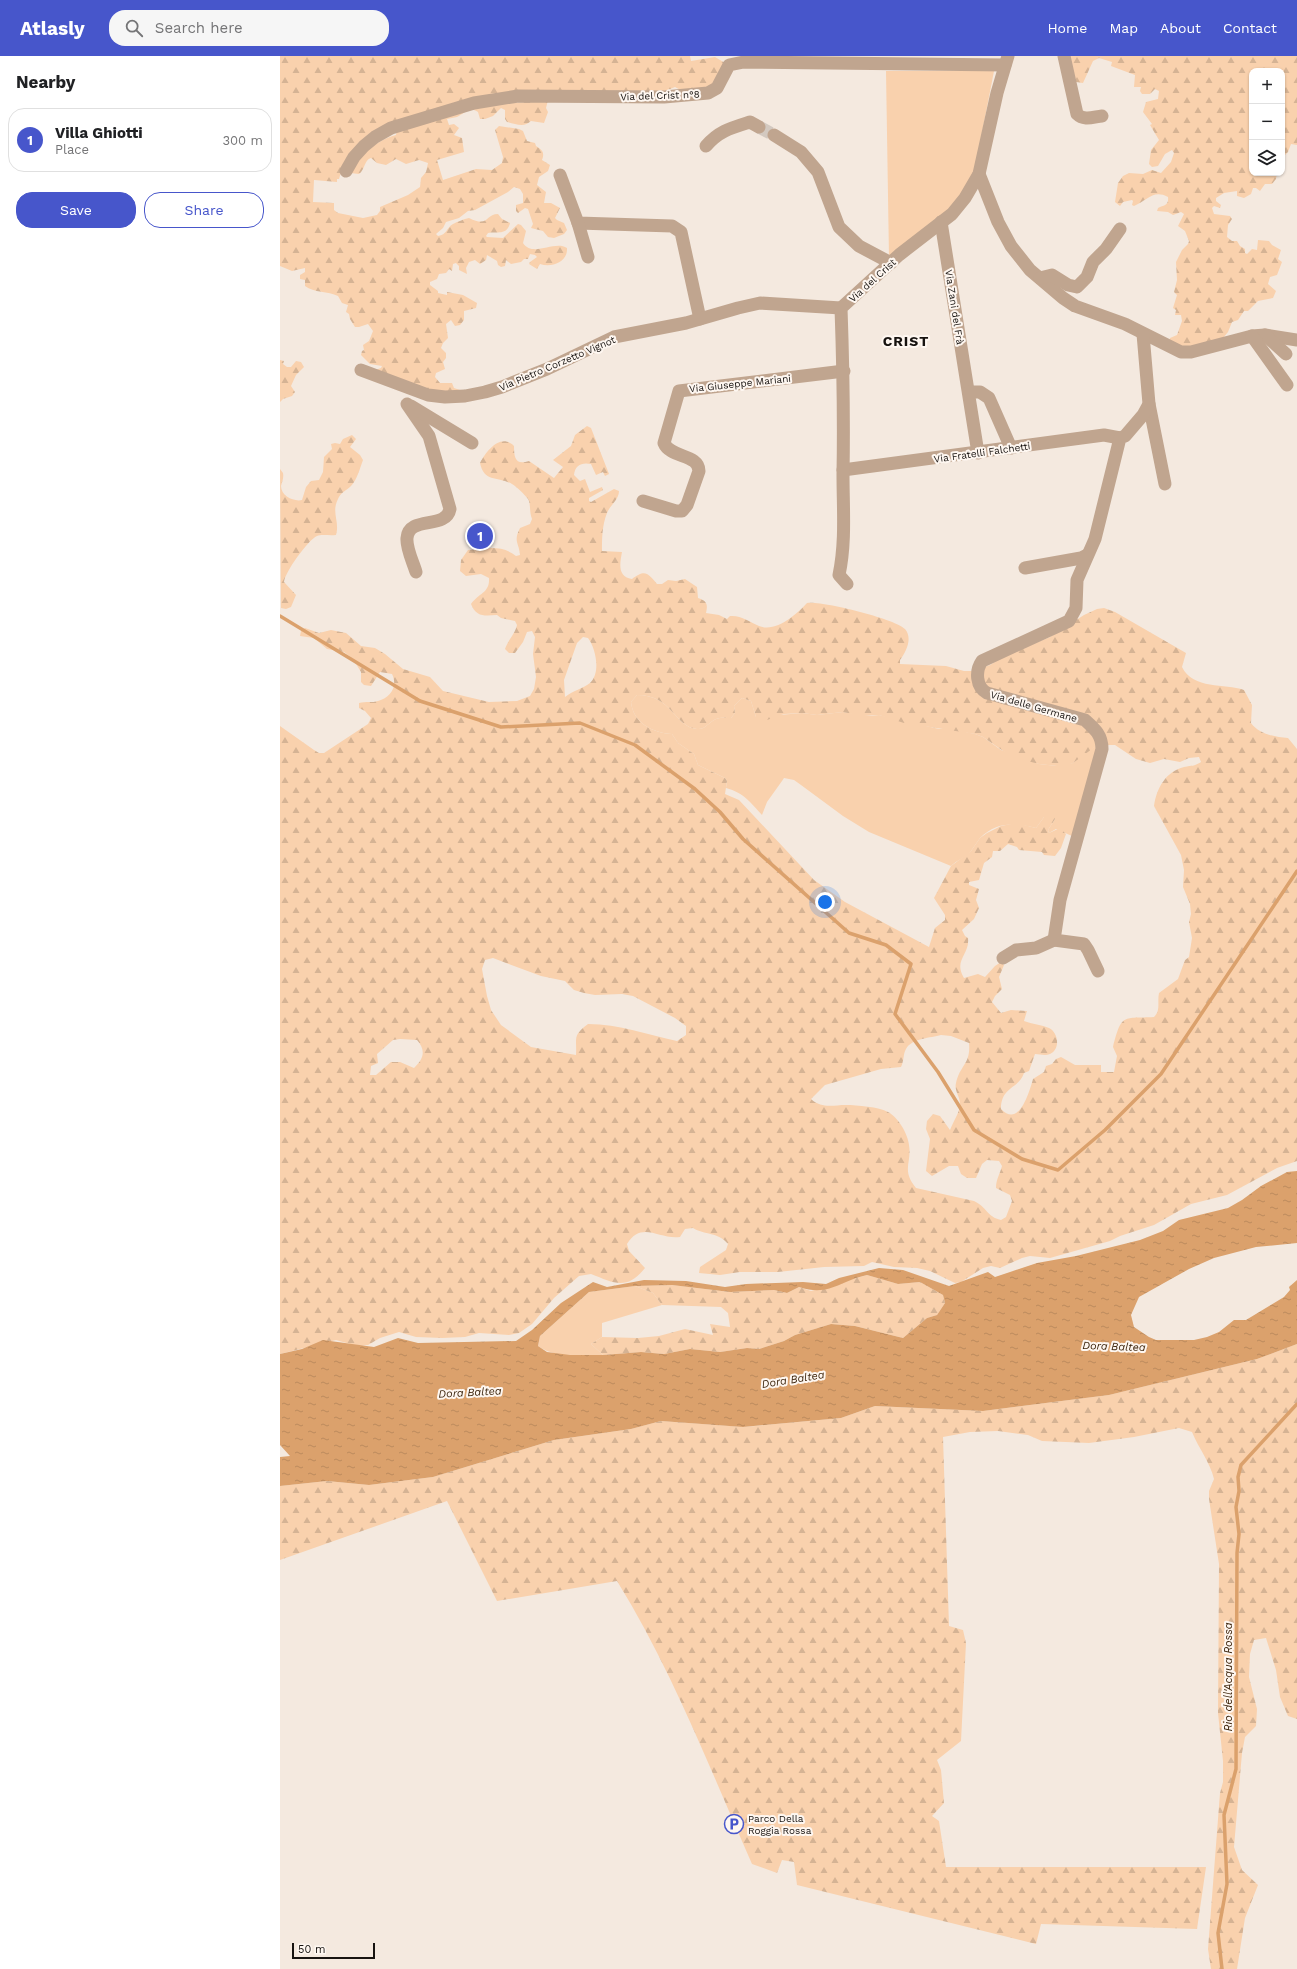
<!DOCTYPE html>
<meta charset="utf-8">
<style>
body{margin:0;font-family:"Work Sans",sans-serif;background:#f6f6f6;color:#202124}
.controls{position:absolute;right:12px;top:12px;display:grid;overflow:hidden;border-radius:8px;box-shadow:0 1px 3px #0004}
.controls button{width:36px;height:36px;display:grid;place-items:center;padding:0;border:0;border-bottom:1px solid #e0e0e0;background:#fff;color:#202124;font:20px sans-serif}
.scale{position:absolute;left:12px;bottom:10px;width:83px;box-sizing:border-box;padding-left:4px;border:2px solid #171310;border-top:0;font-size:11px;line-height:14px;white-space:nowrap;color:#171310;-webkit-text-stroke:3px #fef7f1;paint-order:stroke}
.you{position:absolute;left:545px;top:846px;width:14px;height:14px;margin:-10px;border:3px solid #fff;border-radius:50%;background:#1a73e8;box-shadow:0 0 0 6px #1a73e833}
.badge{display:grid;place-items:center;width:26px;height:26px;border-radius:50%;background:#4756cb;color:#fff;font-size:13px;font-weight:700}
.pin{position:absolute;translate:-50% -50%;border:2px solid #fff;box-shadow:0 1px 4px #0006}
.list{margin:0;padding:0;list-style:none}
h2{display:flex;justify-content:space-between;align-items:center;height:52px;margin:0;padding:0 16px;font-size:17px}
h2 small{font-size:13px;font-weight:400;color:#757577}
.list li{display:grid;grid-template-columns:26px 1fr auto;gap:12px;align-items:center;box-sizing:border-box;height:64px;margin:0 8px 8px;padding:0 8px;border:1px solid #e0e0e0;border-radius:16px}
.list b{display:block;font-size:15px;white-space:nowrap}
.list p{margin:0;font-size:13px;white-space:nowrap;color:#757577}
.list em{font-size:13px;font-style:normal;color:#757577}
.actions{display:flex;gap:8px;padding:12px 16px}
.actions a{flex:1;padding:9px 0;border:1px solid #4756cb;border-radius:16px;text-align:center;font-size:14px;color:#4756cb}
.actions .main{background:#4756cb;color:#fff}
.icon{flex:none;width:22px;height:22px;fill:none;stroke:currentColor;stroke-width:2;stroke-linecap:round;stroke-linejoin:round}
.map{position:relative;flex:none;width:1017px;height:1913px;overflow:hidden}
header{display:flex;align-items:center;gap:24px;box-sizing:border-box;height:56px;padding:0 20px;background:#4756cb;color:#fff}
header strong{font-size:19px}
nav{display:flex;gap:22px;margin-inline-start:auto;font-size:14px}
.search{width:280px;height:36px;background:#f6f6f6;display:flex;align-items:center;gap:10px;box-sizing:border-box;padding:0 14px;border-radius:16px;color:#757577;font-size:15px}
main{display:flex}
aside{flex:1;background:#fff}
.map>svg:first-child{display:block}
.green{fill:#f9d1ad}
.forest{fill:url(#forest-firs);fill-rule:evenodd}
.water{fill:url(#water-ripples);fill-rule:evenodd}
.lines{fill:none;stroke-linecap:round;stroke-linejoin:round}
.stream{stroke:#dba16c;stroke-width:3.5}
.minor-tunnel{stroke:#d3c9c0;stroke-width:13;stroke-dasharray:13 6;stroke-linecap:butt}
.minor{stroke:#c0a58f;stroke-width:13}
.labels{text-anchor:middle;stroke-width:4;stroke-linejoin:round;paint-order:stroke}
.street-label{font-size:10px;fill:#171310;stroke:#fef7f1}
.poi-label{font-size:10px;fill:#171310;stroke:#fef7f1;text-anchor:start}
.water-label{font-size:11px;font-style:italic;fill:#3d250d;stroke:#fef7f1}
.district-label{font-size:14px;font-weight:bold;letter-spacing:1px;fill:#171310;stroke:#fef7f1}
</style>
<header>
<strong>Atlasly</strong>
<div class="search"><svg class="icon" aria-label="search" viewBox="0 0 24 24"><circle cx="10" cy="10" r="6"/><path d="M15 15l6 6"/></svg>Search here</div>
<nav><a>Home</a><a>Map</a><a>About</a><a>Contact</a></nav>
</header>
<main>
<aside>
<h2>Nearby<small></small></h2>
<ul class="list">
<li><span class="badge">1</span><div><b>Villa Ghiotti</b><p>Place</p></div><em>300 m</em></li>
</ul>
<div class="actions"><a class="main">Save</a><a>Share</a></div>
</aside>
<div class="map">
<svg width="1017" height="1913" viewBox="0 0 1017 1913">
<defs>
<pattern id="forest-firs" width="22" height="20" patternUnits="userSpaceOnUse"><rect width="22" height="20" fill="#f9d1ad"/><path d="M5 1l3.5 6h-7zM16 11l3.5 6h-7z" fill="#d5b394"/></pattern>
<pattern id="water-ripples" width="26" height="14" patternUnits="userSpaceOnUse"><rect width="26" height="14" fill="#dba16c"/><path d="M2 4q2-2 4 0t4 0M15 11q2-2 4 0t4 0" fill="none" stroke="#bb8a5d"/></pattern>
</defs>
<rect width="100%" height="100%" fill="#f4e9df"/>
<g class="green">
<path d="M606,15h108l-20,103 -19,30 -66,53z"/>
<path d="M357,639c36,0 37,32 60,34 8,1 12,-7 19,-10 5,-2 10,-1 15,-1l4,-5 -1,-7 8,-8 9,3 5,16 46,-4 15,2 26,-3 28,4 8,-1 60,14h12l24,5 8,3 18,13 38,14 18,2 16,-3 11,-10 12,-7 4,-1 -28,91 -16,-7 -7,4 -1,-3 7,-11 -11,-2 -8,11c-21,-5 -39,-7 -56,10 -3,4 -6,9 -9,13 -6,7 -14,9 -20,15l-82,-34 -26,-16 -42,-31 -7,-5 -10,-2 -2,3 -15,21 -5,13c-12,-13 -18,-22 -36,-27l1,-7 -2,-3 -27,-13 -4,-11 -16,-11 -6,-9c-19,-1 -39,-11 -41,-32z"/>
<path d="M355,1230l18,7 9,12 -60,18v14l-11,7 12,11c-22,0 -46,4 -65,-9l2,-10 49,-44z"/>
</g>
<g class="forest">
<path d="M0,0h410l1,5 24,-4 10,6 -12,23 -29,6 -9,-5 -12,5h-145l-129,32 -47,45 -3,10h-2v3l-23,-2 -1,22 21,1v7l4,3 25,5 14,-3 3,-4v-4l28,-12 12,-8 1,-9 5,-6 2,-9 -9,-3 -13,4 -10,-5 -10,6 -9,-2 -6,-5c-7,2 -6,12 -12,16l-9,-1c6,-18 28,-33 46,-38l1,-6 83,-23 68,-6 -2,8 2,4 -4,11 -13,-2c-7,7 -15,3 -24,1l-2,-3v-9l-4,-2 -8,8 -8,3h-5l-2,-7c-9,-6 -14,2 -21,5 -3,1 -7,1 -10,2l2,6 5,-1 5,4 -5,7 8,3 2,14 -27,8 6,20 33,-11 16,1 10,-7 1,-6 -8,-27 4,-4 20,3 4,2 4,10 8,2 1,3c6,4 9,6 6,14l8,5 -2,6 -9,6 -2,8 9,7 -2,11h7l9,5 -5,10 2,2 7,3 3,7 -3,4 -10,4 -6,-1 -5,-6 -12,-3 2,-4 -5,-15 -3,-1 -7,5 -2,-2v-6l7,-2v-9l-3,-5 -6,-2 -6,5 -33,18 -7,1 -9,7 -13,4 -3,6 -7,6 2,2c9,-1 8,-8 15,-12 4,-2 11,-5 16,-6 20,10 16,-4 29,-4l4,5 8,4c-3,13 -13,8 -22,10l-2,3 1,1 16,1 15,-14 3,1 5,6 -3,12c10,15 31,-3 44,5 1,14 -15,20 -27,16l-3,5 -8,-5 1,-2 7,-5 -2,-2 -5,-1 -2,5h-4l-3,3 -10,2 -5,-4 -1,6 -4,1 -3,-2 -1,-4 -10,-6 -1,5 -6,4 -5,-4 -6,2 -3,6 1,6 -8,-4v-4l-3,-3 -3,1 -1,7 -3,-2 -3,4 -7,1 -2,5 -7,3v3l8,6v2l9,2v-3l16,3 14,8 -1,5 -12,3v9l-4,5 -5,1 -4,-6 -5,4 2,14 -5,5 -2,5 5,5v5l-3,4 2,7 -9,4 -1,4 5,6h12l2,5 6,2 -15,7 -70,-27 6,-2 1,-2 -12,-2 -9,-9 1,-4 2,-1 -1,-5 6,-4 4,-10 -5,-7 -9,3h-4l-5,-8 -1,-5 -3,-2 2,-7 -6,-2 -4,-7c-10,-5 -24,-3 -33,-10v-6l-5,-1v-4l5,-3v-4l-13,3 -12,-5z"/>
<path d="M789,0h228v89l-6,-1 -3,8 -6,6v-87h-30v102h25l-1,6 -4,5h-7l-5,7 -4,-3h-3l-2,6 -7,4 -7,-2v-5l-13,2 -8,5v3l5,4 -1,3 -6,-2 -2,2 2,6 16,2 2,3 -4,6 -1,12 5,4h5l3,5 5,3v4l2,1 5,-5 5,1 1,-10 11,1 3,4 9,5 -3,9 4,3 -5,13 -7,2 -2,7 8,7 -3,7 -15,3 -10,10h-4l-6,9 -6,2 -4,10 -5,6 -35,10 -19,-6 1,-4 7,-3 5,-14 -1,-6h-6l1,-5 -3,-2 4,-13 -3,-3 3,-12 -1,-18 6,-12 6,-6 1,-3 -4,-10 -7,-5 6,-12 -3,-2 -8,3 -5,-3 -11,-1 1,-3c6,-3 11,-2 10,-11 -15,-8 -21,4 -34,9l-2,-1 1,-4 -1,-1 -9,2 -3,4 -5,-4 3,-19 5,-7 6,-3 14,1 9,-4 9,3 10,-11 3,-9 -2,-3 -7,4 -7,12 -6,1 -3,-3 2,-14 8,-10 -9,-15 2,-1 -9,-12 3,-10 12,-3 1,-8 -4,-2 -5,5h-8l-2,-3 1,-4h-7l1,-12 -24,-9 1,-4 -13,-4 -6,3 -10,22 -7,-1z"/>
<path d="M0,304l4,1 -1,3 4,3h4l5,-6 5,1 3,5 -8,8 -5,11 4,6 -3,4 -9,3 -3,3z"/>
<path d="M307,370l4,2 18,46 -4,2 -2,-4 -7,3 -5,-11c-9,-2 -16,1 -17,11l6,6 5,-2 5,13 12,-5 1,3 -14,8v3l2,1 23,-13 5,2c0,9 -9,14 -12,22 -5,13 -5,25 -5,38l20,1c-2,11 -5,25 10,27 13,-10 16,-6 25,5h5l6,-4 8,1 9,-2 12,8 1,11c9,3 10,6 8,15l13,2 8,4 3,-3c11,-1 20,6 29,10 17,7 38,-12 48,-23 13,-3 89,16 98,26 8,9 1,23 -5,31v4l46,2 18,5h9l17,-6 14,-9 46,-19 34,-22 13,-6 7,-1 11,4 71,41 -4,14c11,23 43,16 62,23l8,15 -1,18c8,11 23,14 37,15l9,11v412l-20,7 -50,27 -36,9 -37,21 -34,11 -10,5 -60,17 -20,-2 -8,2 -22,10 -9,-2 -8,2 -22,14 -6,1 -25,-12 -13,-3 -23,-1 -22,-5 -8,4 -40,1 -46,5h-38l-20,3 -21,-2 1,-6 26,-17 2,-6c-9,-12 -24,-9 -35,-16l-8,1 -5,8c-21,3 -38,-17 -53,7l2,7 16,17c-18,23 -31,15 -54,6l-12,2 -8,7 -17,15 -22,26 -13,9 -10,2 -30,-2 -14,4 -23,1 -26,-1 -17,-5 -19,6 -12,7 -11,1 -21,-6 -56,14v-628l34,24 5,3h5l44,-29 3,-6 -6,-7 -6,-3v-5c7,-2 13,0 19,-2 13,-4 20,-15 14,-27l-12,-2 -9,14 -7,-1 -3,-3v-10l-8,-13 -9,-7 -17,-3 -13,-11 -14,-2 1,-5 4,-3 14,5 12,-3 15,3 15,13 14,2 10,6 18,15 27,8 13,14 46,11 28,-1 13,-5 4,-7 2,-12 -3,-23 2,-17 -3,-6 -5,1 -4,10 -8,11h-6l-4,-4c3,-9 10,-15 12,-24l-2,-4 -14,-3 -4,-3c-13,1 -21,2 -26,-11 8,-11 19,-11 18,-26l-8,-4 -15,2 -6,-5 1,-11 7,-10c17,-1 33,-6 48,6l4,-1c-1,-13 -7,-13 0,-27l10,-4 2,-5c-3,-7 -1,-16 -4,-20 -4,-5 -11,-12 -16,-15 -14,-8 -28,-1 -32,-21 7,-13 21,-30 34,-17 0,13 2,19 15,15l25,17 9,-11 -10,-7 18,-14 4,-11zM303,581l5,1c8,11 13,35 2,45 -6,5 -18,8 -25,14l-1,-17 13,-37zM357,639c36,0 37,32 60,34 8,1 12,-7 19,-10 5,-2 10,-1 15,-1l4,-5 -1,-7 8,-8 9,3 5,16 11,3 17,-6 18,-1 15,2 26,-3 19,4 17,-1 25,8 71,11 8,3 26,18 7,3 23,6 18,2h8l8,-3 23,-17 14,-1h5l21,14 14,4 14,-4 16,3 9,-4 10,-1 2,5c-8,5 -8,3 -17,5 -18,4 -28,22 -30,39l27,49 3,15 -1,17 7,17 1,10 -2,8 3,16 -3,19 -4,3 -7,19 -19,14c-2,9 2,17 -5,24 -31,2 -32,-5 -41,30l4,9 -3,16h-13v-7h-26l-14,-8 -5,2 -4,5 -6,2 -2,6 -11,7c-4,14 -14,49 -32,30 0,-23 18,-20 23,-36l5,-2 6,-17c5,0 10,2 15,0 11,-5 8,-22 -1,-26 -7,-3 -17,-4 -25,-7l3,-10 -16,-1 -10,3 -9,-11 3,-6 7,-7 -3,-12 5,-12 -3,-3 -6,4 -10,11 -7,-3 -14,4c-11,-18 6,-23 4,-40l-3,-2 -3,-6 12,-11 5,-11 -3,-8 3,-11 -10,-4v-3l10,-2 5,-17 8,-6 1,-6h7l8,-7 9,3 2,3 23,2 2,3 11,1 6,-8 5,-14 -6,-6 -11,5 -1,-3 7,-11 -3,-5 -8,3 -8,11 -20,-5 -15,3 -14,7 -7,5 -9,13 -20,15 -17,32 11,17v5l-10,8 -6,19 -84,-45 -31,-22 -75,-80 -14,-6 2,-13 -2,-3 -27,-13 -4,-11 -16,-11 -6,-9c-19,-1 -39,-11 -41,-32zM213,902l48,18 24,5 9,9 10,3 11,2 27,-1 11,2 42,22 11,8v9l-9,6c-29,-6 -58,-17 -89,-17 -16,12 -11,14 -12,31l-45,-8 -30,-22 -10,-15 -4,-14 -5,-27 3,-9zM661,979l10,1 18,7c2,21 -9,22 -13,40 -2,8 4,13 4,21 0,8 -7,18 -10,26l-10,-14 -7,-2 -6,7 -1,8 4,10 -4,32 6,5 17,-10h9l3,8 6,4h9l6,-14 5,-4 12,1 3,5c-2,8 -6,13 -6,22l14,7 2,6 -6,16 -5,3c-14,-3 -14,-13 -27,-19l-58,-13c-15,-18 -4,-25 -7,-43 -1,-11 -11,-28 -21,-33 -9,-5 -31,-7 -42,-7 -13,0 -24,4 -35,-6l14,-14 56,-16 20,-2c3,-6 2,-13 5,-18 6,-11 25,-11 35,-14zM120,983l17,1c9,10 7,19 -3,28l-14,-6h-9l-15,13h-6l1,-9 7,-3 -1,-9 16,-14z"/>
<path d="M72,379l4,4 -6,8 10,8 3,5c-3,8 -6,20 -12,26 -4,4 -11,7 -13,13 -7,14 2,22 -2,36 -7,1 -14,-1 -19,1 -9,4 -32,36 -33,46l12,13 -5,12 -5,2 -5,-1 -1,-139 3,4c1,5 -1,9 -2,13 0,10 13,16 21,14l4,-13 5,-6 8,-1 4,-8 1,-15 8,-8 -1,-5 4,-1 5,1 3,-5z"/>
<path d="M587,1219l31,9 22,-2 23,13 2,8 -8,12 -10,3 -24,20 -48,-12 -24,-2 -36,11 -11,6 -25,8 -12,-1 -27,4 -30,-3 -26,5 -23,-2 -38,3 -12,-11 11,-7 36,1 21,-2 26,-7 28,6 -3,-11 20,3 -2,-14 -7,-6 -59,-2 -9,-12 -18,-7 37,-1 58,7 44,-2 13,3 12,-6 12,4z"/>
<path d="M1017,1288v375l-9,-3 -8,-19 -4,-27 -10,-32 -12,2 -4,14 -1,23 8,32 -1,17 -11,11 -3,16 -8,94 8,23 16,15 -13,33 -8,51h-26l-3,-20 12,-156 3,-11v-21l-5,-48 1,-149 -10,-65v-8l5,-12c-4,-17 -15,-30 -22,-47l-13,-4 -45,9 -45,6 -47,-2 -14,-6 -30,-4 -28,1 -27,5 6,189 14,4 3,13 -5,98 -24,19 4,10 3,33 -12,13 7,5 7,46h260l-9,62 -156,-5 -5,20 -239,-59 -3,-23 -12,-2 -5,13 -25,-9c-42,-95 -80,-194 -135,-283l-120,20 -50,-100 -167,59v-74l47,-5 42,4 64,-8 121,-37 77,-11 30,-8 83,6 97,-9 34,-12 108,5 126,-16 148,-36z"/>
</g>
<path class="water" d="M1017,1115v72l-41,4 -42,11 -25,11 -50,28 -8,18 3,12 15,10 7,3h38l13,-3 12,-5 15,-12h12l38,-23 6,-7 -1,-3 8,-7v64l-40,15 -148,36 -126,16 -108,-5 -34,12 -98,9 -82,-6 -30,8 -77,11 -121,37 -64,8 -42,-4 -47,5v-29l10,-1 -10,-11v-91l22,-5 21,-9 51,7 24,-9 20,5 98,-2 16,-11 29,-27 32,-21 14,5 37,-7 42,1 39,6 21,-3 57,-2 23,2 13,-6 40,-10 24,2 46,16 39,-14 7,5 42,-14 39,-7 64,-16 23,-9 16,-11 49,-12 14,-8 19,-14 26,-14zM587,1219l31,9 22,-2 23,13 2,8 -8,12 -10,3 -24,20 -48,-12 -24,-2 -36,11 -11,6 -25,8 -12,-1 -27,4 -30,-3 -26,5 -23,-2 -38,3h-33l-23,-3 -9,-6 2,-10 49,-44 46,-6 37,-1 58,7 44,-2 13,3 12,-6c30,10 41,-6 68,-12z"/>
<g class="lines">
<g class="stream">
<path d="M0,560l140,85 81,26 79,-4 55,22 60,44 25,23 23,27 106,94 37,12 25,19 -16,50 43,58 36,58 48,29 36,11 47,-40 56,-56 136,-203"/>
<path d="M942,1913l-4,-36 9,-49 -3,-69 12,-46 1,-216 2,-19 -3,-27 3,-16 -1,-14 3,-12 56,-61"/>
</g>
<path class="minor-tunnel" d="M479,71l15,8"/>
<g class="minor">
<path d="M784,0l13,58c7,7 16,3 25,2"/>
<path d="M494,79l27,17 17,20 21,55 20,19 32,17"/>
<path d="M426,90c13,-15 25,-18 44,-24l9,5"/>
<path d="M66,115l8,-14 10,-11 11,-9 16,-9 83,-25 44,-7 146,1 44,-4 9,-5 12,-23 15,-3 261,3"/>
<path d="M699,118l19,48 13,24 19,24 33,28 12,8 50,18 56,28h10l61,-16 13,-1 32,5"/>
<path d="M280,119l18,48 94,3 9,6 19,87"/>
<path d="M661,166l37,231"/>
<path d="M298,167l10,34"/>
<path d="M760,222l12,-3 16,10 9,2 10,-10 6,-15 13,-13 14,-20"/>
<path d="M985,279l21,19"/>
<path d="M972,280l35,49"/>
<path d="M81,314l67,25 17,2 20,-1 20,-4 17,-5 45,-18 67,-32 72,-14 52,-15 22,-5 81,5"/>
<path d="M689,336h11l9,6 22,50"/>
<path d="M127,348l22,32 21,73c-4,21 -41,6 -43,29 -1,10 6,24 9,34"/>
<path d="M869,348l16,80"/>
<path d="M131,350l61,37"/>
<path d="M563,414l261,-35 16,3"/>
<path d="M363,445l33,10h6l5,-6 12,-34c0,-17 -29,-13 -35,-28l15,-52 165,-20"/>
<path d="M745,512l56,-10 6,-3"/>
<path d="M567,528l-8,-9c7,-33 4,-67 4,-100 1,-56 0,-111 -2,-167l58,-53 53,-41 13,-16 14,-24 18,-81 11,-37"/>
<path d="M723,902l13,-8 20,-2 18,-8"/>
<path d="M818,915l-10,-21 -4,-6 -30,-4 6,-40 42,-151c0,-14 -7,-20 -17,-29l-98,-27c-11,-6 -12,-22 -5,-32l87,-40 7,-13 1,-28 18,-41 25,-101 5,-2 18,-21 6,-11 -6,-70"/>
</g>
</g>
<defs>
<symbol id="parking-ring" viewBox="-11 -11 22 22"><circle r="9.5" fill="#fef7f1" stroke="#4756cb" stroke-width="1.5"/><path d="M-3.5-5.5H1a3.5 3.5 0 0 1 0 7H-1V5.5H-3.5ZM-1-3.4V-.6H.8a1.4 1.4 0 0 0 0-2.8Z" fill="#4756cb"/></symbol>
</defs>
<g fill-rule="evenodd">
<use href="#parking-ring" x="443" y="1757" width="22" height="22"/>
</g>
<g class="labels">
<g class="street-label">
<text transform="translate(380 39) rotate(-2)" y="4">Via del Crist n°8</text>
<text transform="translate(592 224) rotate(-42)" y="4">Via del Crist</text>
<text transform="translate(675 251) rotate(81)" y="4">Via Zani del Frà</text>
<text transform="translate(277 307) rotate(-23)" y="4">Via Pietro Corzetto Vignot</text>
<text transform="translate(460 327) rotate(-6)" y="4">Via Giuseppe Mariani</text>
<text transform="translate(702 396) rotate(-8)" y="4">Via Fratelli Falchetti</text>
<text transform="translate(754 650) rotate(16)" y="4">Via delle Germane</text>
</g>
<g class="poi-label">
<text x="468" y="1766">Parco Della<tspan x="468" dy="12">Roggia Rossa</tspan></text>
</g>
<g class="water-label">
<text transform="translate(834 1290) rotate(2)" y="4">Dora Baltea</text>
<text transform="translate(513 1323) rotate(-9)" y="4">Dora Baltea</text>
<text transform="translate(190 1336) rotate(-3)" y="4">Dora Baltea</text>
<text transform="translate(948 1621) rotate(-90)" y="4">Rio dell'Acqua Rossa</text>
</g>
<g class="district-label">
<text x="626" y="290">CRIST</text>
</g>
</g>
</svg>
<div class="controls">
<button>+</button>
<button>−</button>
<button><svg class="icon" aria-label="layers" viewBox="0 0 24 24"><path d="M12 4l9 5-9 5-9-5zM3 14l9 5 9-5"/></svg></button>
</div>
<div class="scale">50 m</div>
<div class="you"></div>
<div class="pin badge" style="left:200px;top:480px">1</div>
</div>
</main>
